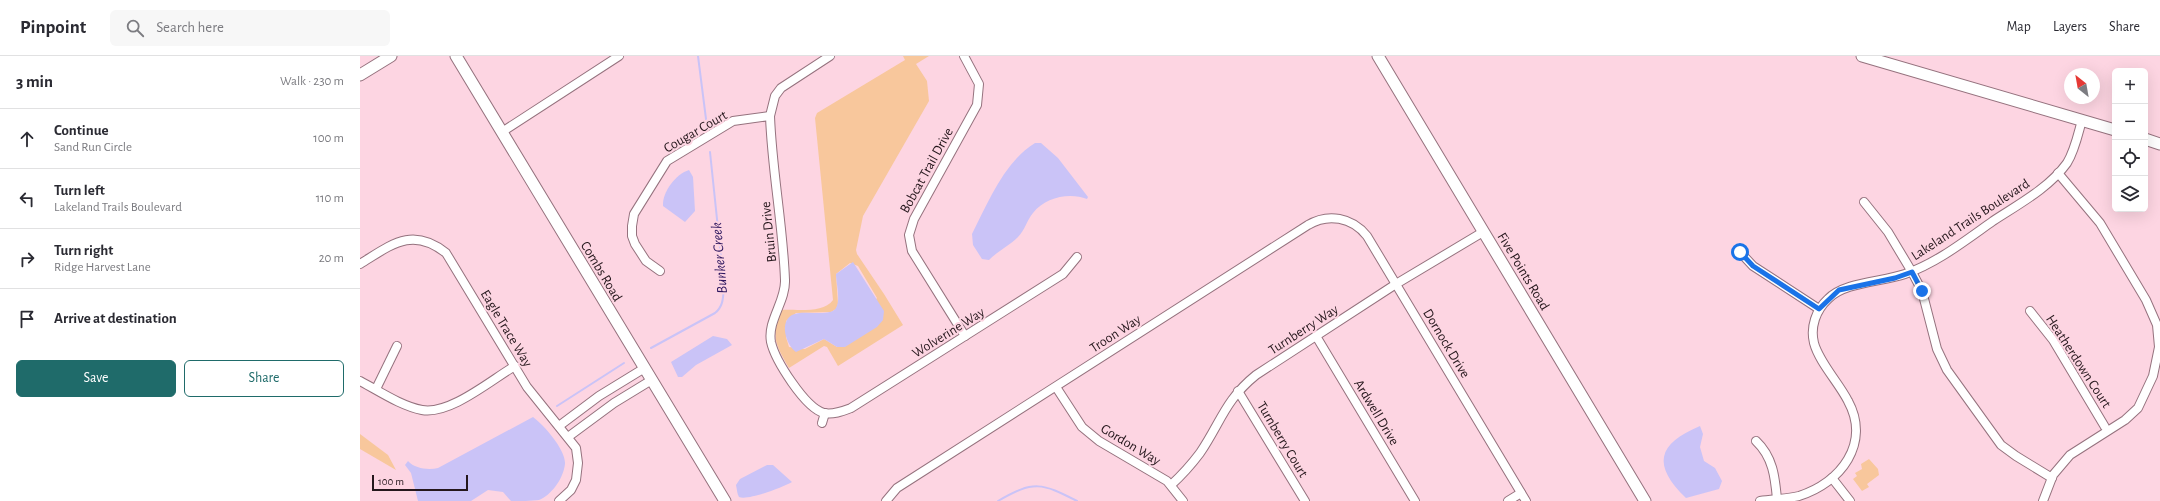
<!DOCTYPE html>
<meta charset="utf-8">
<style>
body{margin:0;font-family:"Alegreya Sans",sans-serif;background:#f7f7f7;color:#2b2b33}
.controls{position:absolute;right:12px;top:12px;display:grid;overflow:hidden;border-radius:6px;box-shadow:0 4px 16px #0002}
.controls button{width:36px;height:36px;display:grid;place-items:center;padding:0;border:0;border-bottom:1px solid #e1e1e2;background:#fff;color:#2b2b33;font:20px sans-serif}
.compass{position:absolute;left:1704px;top:12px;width:36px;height:36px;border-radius:50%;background:#fff;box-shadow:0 4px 16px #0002;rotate:329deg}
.scale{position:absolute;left:12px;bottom:10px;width:96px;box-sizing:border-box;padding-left:4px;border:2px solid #25171c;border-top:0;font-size:11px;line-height:14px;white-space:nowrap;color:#25171c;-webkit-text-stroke:3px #fdd5e2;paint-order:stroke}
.stop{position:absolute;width:12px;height:12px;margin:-9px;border:3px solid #1a73e8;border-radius:50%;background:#fff}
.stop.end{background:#1a73e8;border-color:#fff;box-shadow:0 1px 4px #0008}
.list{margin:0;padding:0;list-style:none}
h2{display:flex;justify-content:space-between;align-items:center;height:52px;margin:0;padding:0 16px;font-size:17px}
h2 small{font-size:13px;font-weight:400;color:#7c7c81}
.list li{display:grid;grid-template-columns:26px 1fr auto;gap:12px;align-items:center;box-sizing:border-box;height:60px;padding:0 16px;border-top:1px solid #e1e1e2}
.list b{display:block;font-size:15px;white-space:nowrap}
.list p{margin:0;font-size:13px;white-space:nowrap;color:#7c7c81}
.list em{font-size:13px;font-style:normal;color:#7c7c81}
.actions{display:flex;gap:8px;padding:12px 16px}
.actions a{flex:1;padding:9px 0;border:1px solid #1f6b6a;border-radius:6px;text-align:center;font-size:14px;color:#1f6b6a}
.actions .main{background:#1f6b6a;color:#fff}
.icon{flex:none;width:22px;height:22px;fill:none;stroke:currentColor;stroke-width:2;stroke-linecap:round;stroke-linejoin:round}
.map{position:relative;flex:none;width:1800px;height:445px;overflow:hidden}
header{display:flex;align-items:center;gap:24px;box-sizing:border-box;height:56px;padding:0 20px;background:#fff;border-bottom:1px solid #e1e1e2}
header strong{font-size:19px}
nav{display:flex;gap:22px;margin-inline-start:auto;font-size:14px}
.search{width:280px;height:36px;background:#f7f7f7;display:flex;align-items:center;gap:10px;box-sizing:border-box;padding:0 14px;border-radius:6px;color:#7c7c81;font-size:15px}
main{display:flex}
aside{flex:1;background:#fff}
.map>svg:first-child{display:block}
.green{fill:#f8c79c;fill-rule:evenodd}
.water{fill:#cac3f7}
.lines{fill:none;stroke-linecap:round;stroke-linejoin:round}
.stream{stroke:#cac3f7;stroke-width:2}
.street-casing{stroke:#95727e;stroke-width:10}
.secondary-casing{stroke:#95727e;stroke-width:13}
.street{stroke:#fff;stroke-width:8}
.secondary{stroke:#fff;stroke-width:11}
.route{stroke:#1a73e8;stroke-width:5}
.labels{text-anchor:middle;stroke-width:4;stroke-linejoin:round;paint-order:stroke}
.street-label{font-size:14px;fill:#25171c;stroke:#fdd5e2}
.water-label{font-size:15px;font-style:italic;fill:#2e165f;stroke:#fdd5e2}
</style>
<header>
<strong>Pinpoint</strong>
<div class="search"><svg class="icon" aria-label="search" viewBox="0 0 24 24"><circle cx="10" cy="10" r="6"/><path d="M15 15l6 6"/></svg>Search here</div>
<nav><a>Map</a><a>Layers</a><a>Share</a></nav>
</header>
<main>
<aside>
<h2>3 min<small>Walk · 230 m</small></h2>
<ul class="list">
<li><svg class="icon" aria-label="ahead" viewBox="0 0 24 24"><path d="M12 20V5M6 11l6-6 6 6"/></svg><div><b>Continue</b><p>Sand Run Circle</p></div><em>100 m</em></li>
<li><svg class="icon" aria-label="left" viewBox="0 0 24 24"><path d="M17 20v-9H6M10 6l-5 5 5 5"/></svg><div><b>Turn left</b><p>Lakeland Trails Boulevard</p></div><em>110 m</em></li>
<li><svg class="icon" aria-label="right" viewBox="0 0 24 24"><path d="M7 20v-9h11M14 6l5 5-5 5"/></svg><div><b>Turn right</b><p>Ridge Harvest Lane</p></div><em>20 m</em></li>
<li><svg class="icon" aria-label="arrive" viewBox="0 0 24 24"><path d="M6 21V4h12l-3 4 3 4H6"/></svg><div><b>Arrive at destination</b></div></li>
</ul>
<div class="actions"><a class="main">Save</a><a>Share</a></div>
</aside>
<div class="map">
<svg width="1800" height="445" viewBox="0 0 1800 445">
<rect width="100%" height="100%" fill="#fdd5e2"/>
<g class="green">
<path d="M543,0h26l-13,8 11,17 2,20 -66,115 -7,34 1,4 27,40 19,31 -65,41 -11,-19 -3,-1 -35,22c-14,-24 -18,-31 -8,-58 15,-1 42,4 52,-10l-18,-182 2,-5 88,-53zM490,207l8,3 19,32 -40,49 -13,-8 -19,10 -16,-2 -3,-10v-16l10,-8 35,-1 5,-3 2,-5 -2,-30z"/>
<path d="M0,378l28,21 8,15 -36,-21z"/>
<path d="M1509,403l9,10 1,6 -12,9 2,3 -7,4 -9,-12 4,-3 -2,-3 7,-4 -1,-5z"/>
</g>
<g class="water">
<path d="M675,87h6l17,15 30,39 -1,2c-17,-7 -42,-2 -54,14 -6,7 -8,17 -15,24 -9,9 -20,14 -29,23l-7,-1 -9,-14 -1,-11c16,-31 32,-72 63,-91z"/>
<path d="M329,114l4,7 2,34 -10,11 -22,-16c-1,-14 13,-32 26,-36z"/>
<path d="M493,206l31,49 -1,9 -6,7 -32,20h-8l-13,-8 -28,13c-10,-7 -17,-30 -4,-37 11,-6 38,3 44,-7 5,-8 0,-25 0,-34z"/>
<path d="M353,280l14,3 5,6 -36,20 -14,12h-4l-7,-15z"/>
<path d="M173,361c11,8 33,33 32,47 -1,8 -5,17 -10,23 -4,5 -10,11 -16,13 -7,1 -20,1 -28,1l-8,-9 -15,-2 -17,11h-53l-7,-28 -6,-8 3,-4c7,8 21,9 30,7z"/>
<path d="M1340,370l3,8 -3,13 4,14 11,7 7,13 -3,8 -33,9c-34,-33 -29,-54 14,-72z"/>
<path d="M407,409h6l19,17c-9,5 -44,19 -53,15 -2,-3 -2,-8 -3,-12l4,-6z"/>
</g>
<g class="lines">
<g class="stream">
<path d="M338,0l8,63"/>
<path d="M291,292l64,-35c9,-7 8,-17 9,-27l-14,-134"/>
<path d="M197,350l67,-43"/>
<path d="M638,445c36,-21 44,-18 79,0"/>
</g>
<defs>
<g id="street">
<path d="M470,0l-49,32 -6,8 -5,20c2,55 13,109 15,164 1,21 -18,41 -14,62 4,18 34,66 53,71 9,2 19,-2 27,-5l212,-134 14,-17"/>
<path d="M604,0l15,28 -2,21 -63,114 -5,16 3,16 53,85"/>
<path d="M142,76l117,-76"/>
<path d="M1504,146l24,30 24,40 10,19 15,58 10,21 54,75 15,11 36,22"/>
<path d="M1380,196l13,14 66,43"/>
<path d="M0,208c31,-19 52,-38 86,-11l81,134 49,61 2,15 -2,17 -5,10 -12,11"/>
<path d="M300,215l-14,-10 -11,-17 -3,-8v-10l2,-12 33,-53 66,-40 37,-5"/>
<path d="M1670,255l23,29 52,87"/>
<path d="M956,280l99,165"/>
<path d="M0,325c19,10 41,25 62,29 28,5 69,-30 93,-44"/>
<path d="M696,331l26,40 17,14 68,40 16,20"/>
<path d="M16,333l21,-43"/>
<path d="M878,335l67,110"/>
<path d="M462,367l3,-10"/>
<path d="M199,370l40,-30 44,-27"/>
<path d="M208,381l46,-34 36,-22"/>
<path d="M1396,385c17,16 19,36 21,58"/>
<path d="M1472,422l18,23"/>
<path d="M811,429c11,-10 20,-20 29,-32 21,-31 25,-53 56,-78l140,-91 87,-52"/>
<path d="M526,445l11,-13 411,-263c20,-12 44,-8 59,11l159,265"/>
<path d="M1148,445l13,-8"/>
<path d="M1400,445c13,-2 27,-2 39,-5 42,-13 72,-53 49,-95 -9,-18 -29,-39 -34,-58 -4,-16 2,-33 14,-44 16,-17 54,-17 77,-25 32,-11 61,-34 88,-53 26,-17 56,-33 74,-58 8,-13 11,-29 15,-43"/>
<path d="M1683,445l10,-26 17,-20 55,-35 13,-12 15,-32 6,-29 -2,-22 -11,-25 -46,-77 -42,-50"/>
</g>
<g id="secondary">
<path d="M96,0l269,445"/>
<path d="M1018,0l267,445"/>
<path d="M1502,0l253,74"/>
<path d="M0,19l31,-19"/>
<path d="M1785,83l15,5"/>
</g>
</defs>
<use href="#street" class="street-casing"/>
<use href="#secondary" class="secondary-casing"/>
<use href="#street" class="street"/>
<use href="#secondary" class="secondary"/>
</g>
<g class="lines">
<path class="route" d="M1380,196l13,14 66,43 20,-19 56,-12 17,-6 10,19"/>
</g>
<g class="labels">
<g class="street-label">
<text transform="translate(335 75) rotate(-30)" y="5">Cougar Court</text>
<text transform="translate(566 114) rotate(-61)" y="5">Bobcat Trail Drive</text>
<text transform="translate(1610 163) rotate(-33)" y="5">Lakeland Trails Boulevard</text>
<text transform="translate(408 176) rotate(-96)" y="5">Bruin Drive</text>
<text transform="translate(242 215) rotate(59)" y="5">Combs Road</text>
<text transform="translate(1164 215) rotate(59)" y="5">Five Points Road</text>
<text transform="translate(147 272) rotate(59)" y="5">Eagle Trace Way</text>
<text transform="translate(943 273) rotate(-33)" y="5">Turnberry Way</text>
<text transform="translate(588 276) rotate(-32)" y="5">Wolverine Way</text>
<text transform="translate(755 277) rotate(-33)" y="5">Troon Way</text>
<text transform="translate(1087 287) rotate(59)" y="5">Dornock Drive</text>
<text transform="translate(1719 305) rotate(57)" y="5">Heatherdown Court</text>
<text transform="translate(1017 356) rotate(59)" y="5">Ardwell Drive</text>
<text transform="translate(923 383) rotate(59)" y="5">Turnberry Court</text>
<text transform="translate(771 388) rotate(31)" y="5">Gordon Way</text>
</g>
<g class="water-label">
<text transform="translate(359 202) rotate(-95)" y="5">Bunker Creek</text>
</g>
</g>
</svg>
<div class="controls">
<button>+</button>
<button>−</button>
<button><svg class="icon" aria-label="locate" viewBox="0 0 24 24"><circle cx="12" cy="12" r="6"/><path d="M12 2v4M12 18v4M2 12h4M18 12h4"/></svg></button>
<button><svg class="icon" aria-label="layers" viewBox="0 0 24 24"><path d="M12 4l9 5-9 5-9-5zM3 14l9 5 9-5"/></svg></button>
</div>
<svg class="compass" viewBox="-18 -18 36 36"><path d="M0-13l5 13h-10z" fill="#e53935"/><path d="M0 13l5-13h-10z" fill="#7c7c81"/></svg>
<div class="scale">100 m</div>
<div class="stop" style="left:1380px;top:196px"></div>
<div class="stop end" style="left:1562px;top:235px"></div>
</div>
</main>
